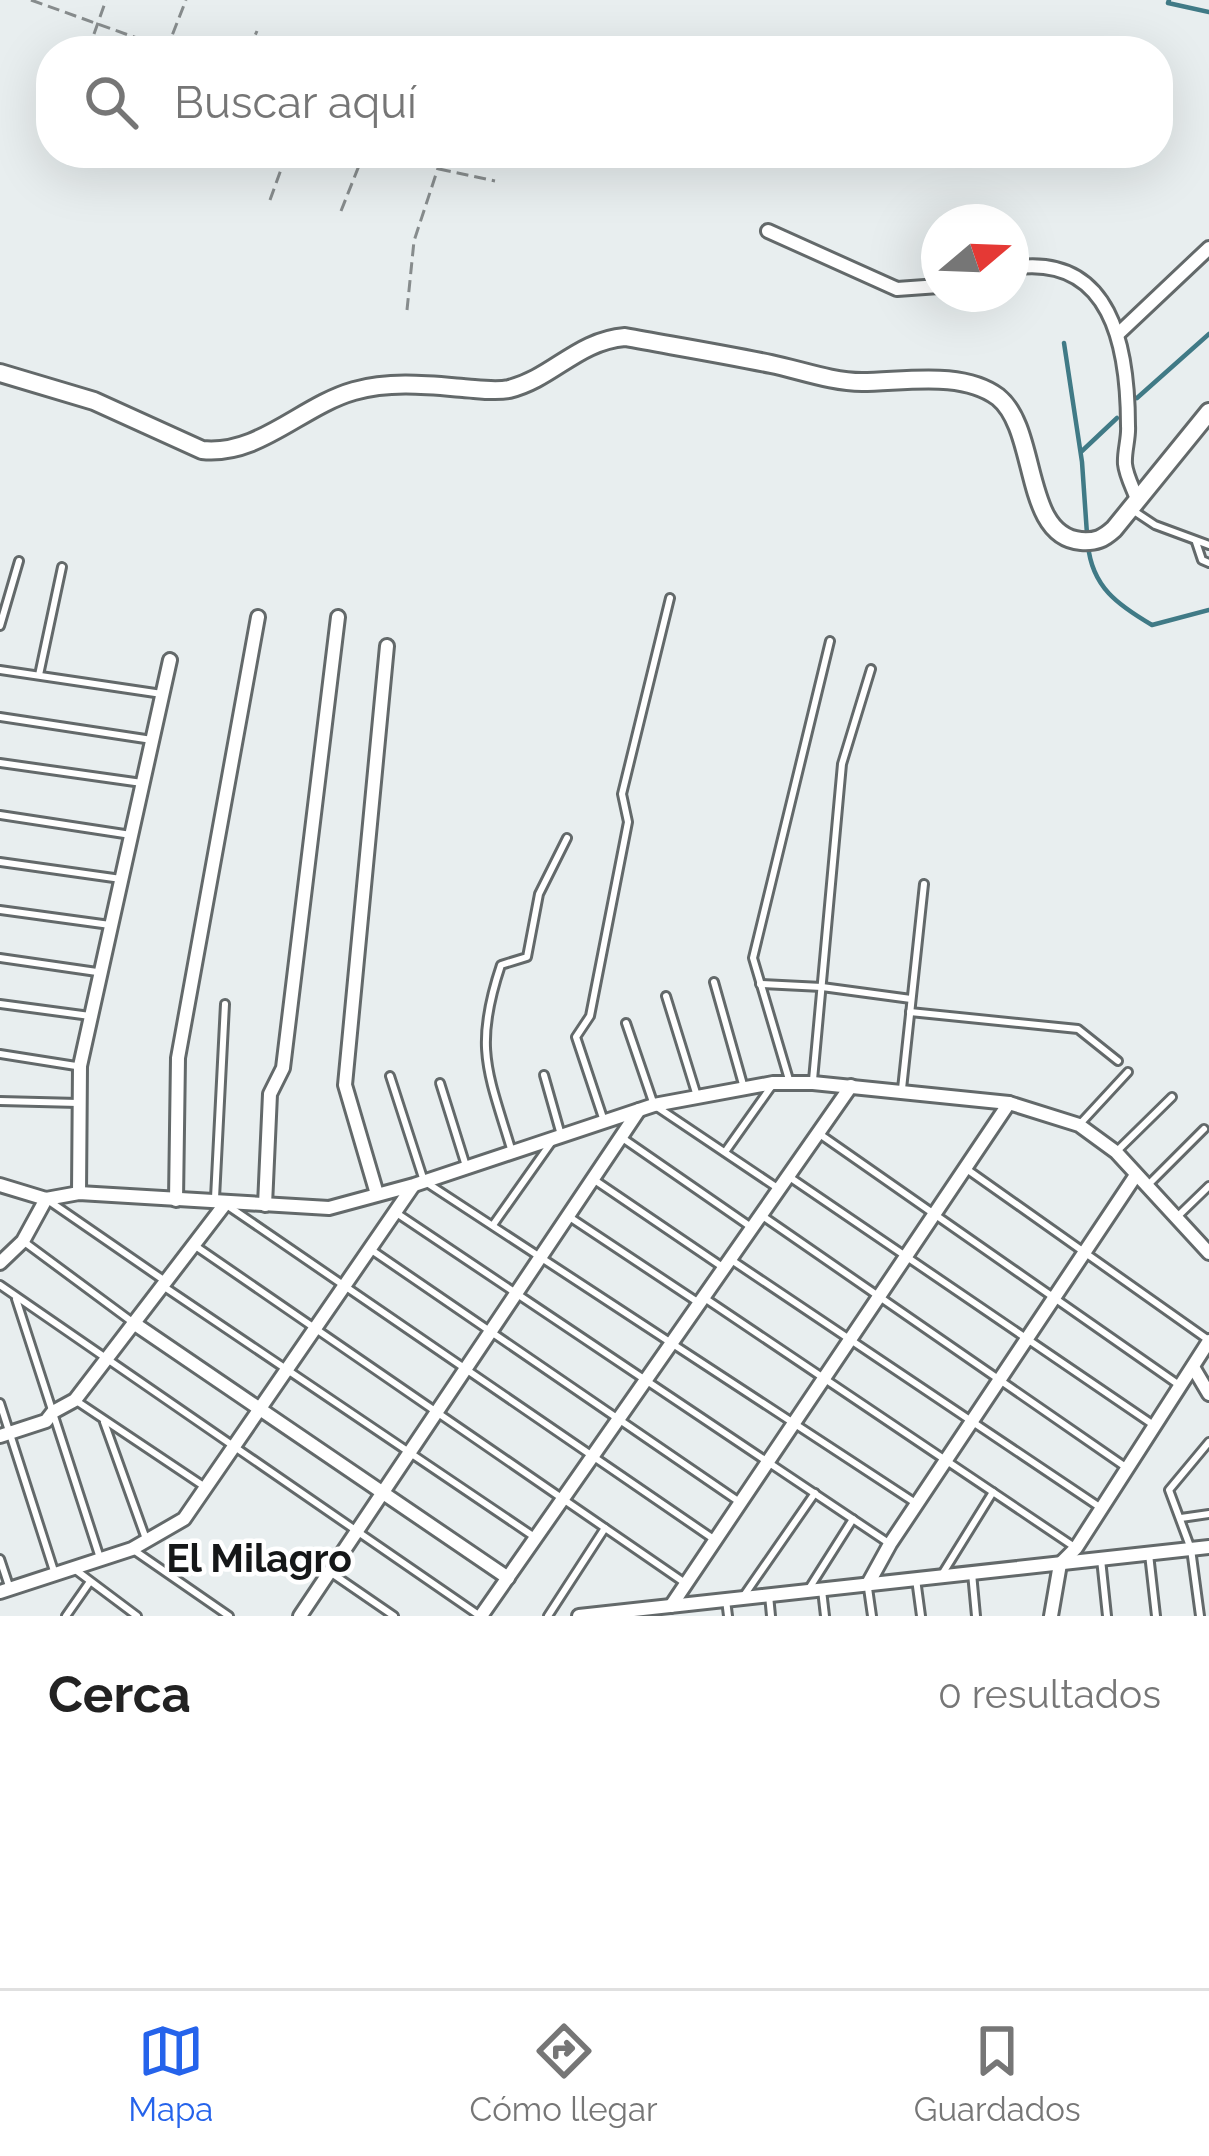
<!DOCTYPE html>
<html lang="es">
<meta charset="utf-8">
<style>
body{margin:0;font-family:Raleway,sans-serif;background:#f2f2f2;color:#222}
.compass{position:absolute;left:921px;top:204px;width:108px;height:108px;border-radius:50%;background:#fff;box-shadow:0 12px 48px #0002;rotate:71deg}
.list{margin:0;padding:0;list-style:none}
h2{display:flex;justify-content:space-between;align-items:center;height:156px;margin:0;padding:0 48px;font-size:51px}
h2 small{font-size:39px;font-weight:400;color:#767676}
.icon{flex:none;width:66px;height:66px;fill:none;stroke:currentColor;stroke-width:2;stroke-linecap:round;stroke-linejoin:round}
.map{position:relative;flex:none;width:1209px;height:1616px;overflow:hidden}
.search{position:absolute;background:#fff;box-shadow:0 12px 48px #0002;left:36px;right:36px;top:36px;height:132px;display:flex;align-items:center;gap:30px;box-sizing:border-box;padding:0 42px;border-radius:48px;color:#767676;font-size:45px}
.sheet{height:372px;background:#fff}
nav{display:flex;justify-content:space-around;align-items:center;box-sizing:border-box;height:168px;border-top:3px solid #e0e0e0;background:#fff;font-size:33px;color:#767676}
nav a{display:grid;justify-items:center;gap:6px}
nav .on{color:#2563eb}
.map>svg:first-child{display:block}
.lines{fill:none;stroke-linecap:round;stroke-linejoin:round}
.stream{stroke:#407a86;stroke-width:4.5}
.service-casing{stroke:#63696a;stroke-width:12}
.minor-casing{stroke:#63696a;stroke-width:18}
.secondary-casing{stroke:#63696a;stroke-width:22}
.path{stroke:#878c8d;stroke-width:3;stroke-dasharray:12 6;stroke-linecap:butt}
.service{stroke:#fff;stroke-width:6}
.minor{stroke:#fff;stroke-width:12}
.secondary{stroke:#fff;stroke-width:16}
.labels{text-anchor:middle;stroke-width:9;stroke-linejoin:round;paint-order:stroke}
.neighbourhood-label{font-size:39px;font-weight:bold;fill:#151718;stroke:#fff}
</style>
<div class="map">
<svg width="1209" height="1616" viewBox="0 0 1209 1616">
<rect width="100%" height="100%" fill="#e8eeef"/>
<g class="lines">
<g class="stream">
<path d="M1169,0l-1,3 41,9"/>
<path d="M1064,343l18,119 5,72"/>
<path d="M1137,398l72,-64"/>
<path d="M1082,451l35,-33"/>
<path d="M1088,545c4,42 30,60 64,80l57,-15"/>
</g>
<defs>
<g id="service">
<path d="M1131,509l24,16 54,20"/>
<path d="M1196,542l6,18 7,3"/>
<path d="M0,626l19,-65"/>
<path d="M0,670l162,24"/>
<path d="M39,675l23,-108"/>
<path d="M0,717l152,23"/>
<path d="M0,763l142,20"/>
<path d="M0,815l131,20"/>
<path d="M0,862l121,17"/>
<path d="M0,910l110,15"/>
<path d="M0,958l97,14"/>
<path d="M714,982l30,106"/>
<path d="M760,984l62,3 89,12"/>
<path d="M666,996l31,100"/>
<path d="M0,1004l90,12"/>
<path d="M910,1012l168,17 40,32"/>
<path d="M626,1023l28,82 125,84"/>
<path d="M0,1054l76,12"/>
<path d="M544,1075l17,60"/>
<path d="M390,1076l34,105 490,321"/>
<path d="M813,1080l29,-316 29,-95"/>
<path d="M440,1083l26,83"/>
<path d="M790,1083l-37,-125 77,-317"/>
<path d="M902,1089l22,-205"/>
<path d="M0,1101l78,2"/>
<path d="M604,1121l-28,-84 14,-21 38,-194 -6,-28 48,-196"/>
<path d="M1079,1125l49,-53"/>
<path d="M821,1135l358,250"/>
<path d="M621,1137l130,90"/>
<path d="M512,1152c-24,-80 -39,-104 -11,-187l26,-8 12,-63 28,-56"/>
<path d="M725,1152l46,-65"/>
<path d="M1116,1152l56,-55"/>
<path d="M968,1170l239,169"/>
<path d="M788,1176l364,248"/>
<path d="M596,1181l128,87"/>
<path d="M1148,1185l56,-56"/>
<path d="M215,1198l10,-194"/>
<path d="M49,1201l116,80"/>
<path d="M228,1206l487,334"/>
<path d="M398,1214l492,330"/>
<path d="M764,1217l363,251"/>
<path d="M1177,1217l32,-31"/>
<path d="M571,1218l128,85"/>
<path d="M493,1225l60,-85"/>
<path d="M23,1241l108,80"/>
<path d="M194,1245l491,338"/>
<path d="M373,1251l365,250"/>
<path d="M730,1259l371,249"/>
<path d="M0,1285l480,331"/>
<path d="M163,1286l370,250"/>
<path d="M16,1299l84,259"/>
<path d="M706,1299l367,247"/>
<path d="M75,1400l130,87"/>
<path d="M0,1403l54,168"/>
<path d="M104,1422l42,117"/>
<path d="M1181,1518l28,-4"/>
<path d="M135,1551l94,65"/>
<path d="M1149,1554l7,62"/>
<path d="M0,1559l10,30"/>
<path d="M1101,1559l6,57"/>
<path d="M73,1568l64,48"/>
<path d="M330,1572l64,44"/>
<path d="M972,1573l4,43"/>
<path d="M941,1576l52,-84"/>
<path d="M916,1579l5,37"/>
<path d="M810,1587l43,-68"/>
<path d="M868,1588l4,28"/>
<path d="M822,1590l3,26"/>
<path d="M745,1594l70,-101"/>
<path d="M769,1595l2,21"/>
<path d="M726,1600l2,16"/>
<path d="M66,1616l23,-33"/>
<path d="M548,1616l57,-88"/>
<path d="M1200,1616l-9,-67 -22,-59 40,-48"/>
</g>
<g id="minor">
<path d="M768,231l129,58 42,-3"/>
<path d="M1011,268c101,-16 117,80 117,158 1,12 -4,26 -3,38 1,11 8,24 12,35"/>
<path d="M1118,334l91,-86"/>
<path d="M0,1185l46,14 33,-6 250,15 85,-23 240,-80 119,-22h40l196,20 70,22 37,27 93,101"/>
<path d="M79,1193l1,-127 90,-406"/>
<path d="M377,1194l-32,-109 42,-439"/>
<path d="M176,1200l2,-142 80,-441"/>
<path d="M265,1205l5,-111 13,-26 55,-451"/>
<path d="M0,1263l23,-22 23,-42"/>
<path d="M135,1324l373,254"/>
<path d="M1193,1367l16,27"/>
<path d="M0,1436l46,-15 7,-9 22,-12 150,-196"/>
<path d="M868,1584l22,-40 246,-369"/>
<path d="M0,1592l132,-43 52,-30 229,-333"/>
<path d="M671,1606l338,-503"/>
<path d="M300,1616l339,-506"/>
<path d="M481,1616l370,-530"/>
<path d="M579,1616l630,-69"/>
<path d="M1051,1616l9,-52 16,-16 133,-207"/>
</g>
<path id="secondary" d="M0,373l94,28 108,49c57,6 99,-44 152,-59 36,-10 73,-6 109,-3 15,1 32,4 46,1 44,-11 68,-48 116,-52 49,9 98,17 146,27 29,6 61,18 91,18 41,0 100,-12 136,15 41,33 24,139 83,144 15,1 22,-2 33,-12l95,-117"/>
</defs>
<use href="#service" class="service-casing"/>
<use href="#minor" class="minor-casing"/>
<use href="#secondary" class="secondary-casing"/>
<g class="path">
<path d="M31,0l142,51"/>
<path d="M88,51l18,-51"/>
<path d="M166,51l20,-51"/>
<path d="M248,51l9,-20"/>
<path d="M439,169l56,12"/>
<path d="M270,200l17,-47"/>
<path d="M341,211l23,-58"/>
<path d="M407,310l7,-69 29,-88"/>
</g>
<use href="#service" class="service"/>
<use href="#minor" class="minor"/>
<use href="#secondary" class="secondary"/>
</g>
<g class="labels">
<g class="neighbourhood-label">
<text x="259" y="1572">El Milagro</text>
</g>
</g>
</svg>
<svg class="compass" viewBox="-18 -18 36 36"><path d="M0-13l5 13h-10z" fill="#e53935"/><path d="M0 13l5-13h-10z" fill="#767676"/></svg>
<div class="search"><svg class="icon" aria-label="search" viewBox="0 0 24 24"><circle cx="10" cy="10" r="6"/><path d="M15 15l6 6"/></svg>Buscar aquí</div>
</div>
<section class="sheet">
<h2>Cerca<small>0 resultados</small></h2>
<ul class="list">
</ul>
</section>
<nav>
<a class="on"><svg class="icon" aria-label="map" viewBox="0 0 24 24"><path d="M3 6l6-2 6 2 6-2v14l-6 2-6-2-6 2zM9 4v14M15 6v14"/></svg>Mapa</a>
<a><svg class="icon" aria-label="directions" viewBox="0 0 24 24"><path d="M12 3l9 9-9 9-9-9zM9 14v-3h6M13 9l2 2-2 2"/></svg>Cómo llegar</a>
<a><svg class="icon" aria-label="saved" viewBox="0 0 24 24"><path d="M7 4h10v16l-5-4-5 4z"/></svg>Guardados</a>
</nav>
